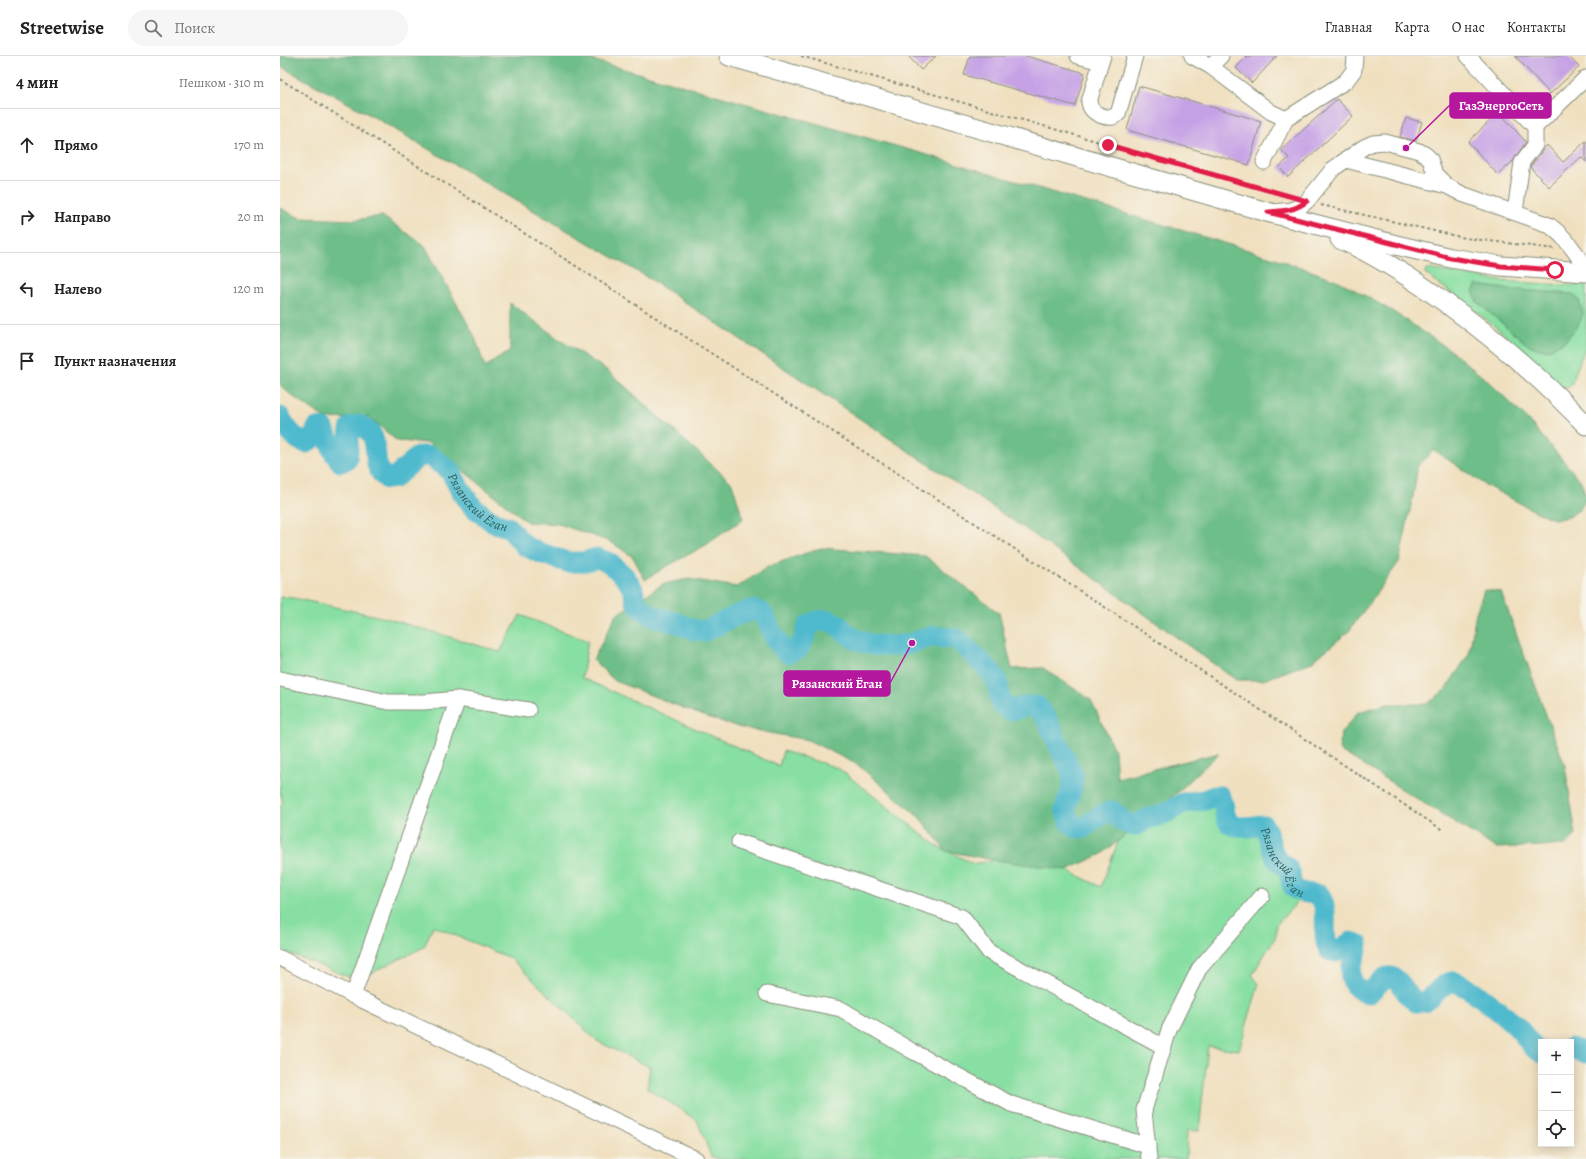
<!DOCTYPE html>
<html lang="ru">
<meta charset="utf-8">
<style>
body{margin:0;font-family:Alegreya,serif;background:#f6f6f6;color:#222}
.controls{position:absolute;right:12px;bottom:12px;display:grid;overflow:hidden;border-radius:0px;box-shadow:0 2px 10px #0003}
.controls button{width:36px;height:36px;display:grid;place-items:center;padding:0;border:0;border-bottom:1px solid #e0e0e0;background:#fff;color:#222;font:20px sans-serif}
.stop{position:absolute;width:12px;height:12px;margin:-9px;border:3px solid #e11d48;border-radius:50%;background:#fff}
.stop.end{background:#e11d48;border-color:#fff;box-shadow:0 1px 4px #0008}
.list{margin:0;padding:0;list-style:none}
h2{display:flex;justify-content:space-between;align-items:center;height:52px;margin:0;padding:0 16px;font-size:17px}
h2 small{font-size:13px;font-weight:400;color:#767676}
.list li{display:grid;grid-template-columns:26px 1fr auto;gap:12px;align-items:center;box-sizing:border-box;height:72px;padding:0 16px;border-top:1px solid #e0e0e0}
.list b{display:block;font-size:15px;white-space:nowrap}
.list em{font-size:13px;font-style:normal;color:#767676}
.icon{flex:none;width:22px;height:22px;fill:none;stroke:currentColor;stroke-width:2;stroke-linecap:round;stroke-linejoin:round}
.map{position:relative;flex:none;width:1306px;height:1103px;overflow:hidden}
header{display:flex;align-items:center;gap:24px;box-sizing:border-box;height:56px;padding:0 20px;background:#fff;border-bottom:1px solid #e0e0e0}
header strong{font-size:19px}
nav{display:flex;gap:22px;margin-inline-start:auto;font-size:14px}
.search{width:280px;height:36px;background:#f6f6f6;display:flex;align-items:center;gap:10px;box-sizing:border-box;padding:0 14px;border-radius:22px;color:#767676;font-size:15px}
main{display:flex}
aside{flex:1;background:#fff}
.map>svg:first-child{display:block}
.green{fill:#88dfa3;stroke:#548e6c}
.forest{fill:#6ebe89;stroke:#467e5e}
.lines{fill:none;stroke-linecap:round;stroke-linejoin:round}
.river{stroke:#50b9cd;stroke-width:21}
.building{fill:#c6a1e6}
.minor-casing{stroke:#888e7a;stroke-width:17}
.major-casing{stroke:#888e7a;stroke-width:21}
.path{stroke:#888e7a;stroke-width:2;stroke-dasharray:3 3;stroke-linecap:butt}
.minor{stroke:#fff;stroke-width:15}
.major{stroke:#fff;stroke-width:19}
.route{stroke:#e11d48;stroke-width:5}
.labels{text-anchor:middle;stroke-width:4;stroke-linejoin:round;paint-order:stroke}
.water-label{font-size:13px;font-style:italic;fill:#2b5c5a;stroke:#f7f3e8}
.leader{fill:none;stroke:#b5179e;stroke-width:1.5}
.callout-dot{fill:#b5179e;stroke:#f7f3e8;stroke-width:1.5}
.callout{fill:#b5179e;stroke:#b5179e;stroke-width:1.5}
.callout-label{font-size:13px;text-anchor:middle;font-weight:bold;fill:#fff}
</style>
<header>
<strong>Streetwise</strong>
<div class="search"><svg class="icon" aria-label="search" viewBox="0 0 24 24"><circle cx="10" cy="10" r="6"/><path d="M15 15l6 6"/></svg>Поиск</div>
<nav><a>Главная</a><a>Карта</a><a>О нас</a><a>Контакты</a></nav>
</header>
<main>
<aside>
<h2>4 мин<small>Пешком · 310 m</small></h2>
<ul class="list">
<li><svg class="icon" aria-label="ahead" viewBox="0 0 24 24"><path d="M12 20V5M6 11l6-6 6 6"/></svg><div><b>Прямо</b></div><em>170 m</em></li>
<li><svg class="icon" aria-label="right" viewBox="0 0 24 24"><path d="M7 20v-9h11M14 6l5 5-5 5"/></svg><div><b>Направо</b></div><em>20 m</em></li>
<li><svg class="icon" aria-label="left" viewBox="0 0 24 24"><path d="M17 20v-9H6M10 6l-5 5 5 5"/></svg><div><b>Налево</b></div><em>120 m</em></li>
<li><svg class="icon" aria-label="arrive" viewBox="0 0 24 24"><path d="M6 21V4h12l-3 4 3 4H6"/></svg><div><b>Пункт назначения</b></div></li>
</ul>
</aside>
<div class="map">
<svg width="1306" height="1103" viewBox="0 0 1306 1103">
<rect width="100%" height="100%" fill="#f7f3e8"/>
<filter id="ink" filterUnits="userSpaceOnUse"><feTurbulence type="fractalNoise" baseFrequency=".025" numOctaves="2"/><feDisplacementMap in="SourceGraphic" scale="8" xChannelSelector="R" yChannelSelector="G"/><feConvolveMatrix kernelMatrix="1 2 1 2 8 2 1 2 1" color-interpolation-filters="sRGB"/></filter>
<filter id="wash" filterUnits="userSpaceOnUse"><feTurbulence type="fractalNoise" baseFrequency=".012" numOctaves="4" result="noise"/><feDisplacementMap in="SourceGraphic" scale="16" xChannelSelector="R" yChannelSelector="G"/><feGaussianBlur stdDeviation="0.9" result="paint"/><feColorMatrix in="noise" values="0 0 0 0 0 0 0 0 0 0 0 0 0 0 0 0 0 1.4 0 .05"/><feComposite in="paint" operator="in"/></filter>
<g filter="url(#wash)">
<rect width="100%" height="100%" fill="#f0e0c0"/>
<g class="green">
<path d="M1149,213l73,12 63,4h21v60l-15,40 -3,3 -6,-1c-41,-41 -86,-77 -134,-111l-3,-3v-2z"/>
<path d="M0,541l13,1 93,20 114,34 20,-37 68,26 -6,37 197,88 4,-15 55,17 99,78 37,18 21,-4h21l51,10 34,17 21,-56 26,-4 66,-25c15,29 11,29 45,31l8,24 15,16 -1,7 18,20 -23,25v11l-24,39 7,9 -20,66 -31,-4 -9,85 -12,-1 -1,29h-468l-7,-3 -14,-36 -50,-32 3,-21 -53,-26 -87,-83 -77,-32 -9,21 -67,33 -77,-30v-143l3,-4 -3,-12z"/>
</g>
<g class="forest">
<path d="M0,0h298l339,96 358,106 64,23 53,30 57,38 41,34 37,36 54,62 5,17 -6,11 -11,8 -15,2 -15,-6 -54,-28 -51,-35 -16,15 -5,31 -14,66 -50,69 -37,31 -49,18h-27l-203,-146 -383,-255 -278,-163 -92,-50z"/>
<path d="M0,152l20,10 54,2 28,-4 43,30 49,89 11,32 25,-16v-48l50,37 48,31 124,112 11,36 -37,26 -44,24 -17,11 -12,-23 -22,-15 -52,-18 -32,-2 -98,-79 -32,-2 -28,-24 -43,2 -34,-23 -12,-11z"/>
<path d="M1197,229l30,4 66,5 6,6 4,13 -4,11 -13,16 -17,10 -10,-1 -12,-5 -50,-42 -4,-11z"/>
<path d="M541,492l104,8 74,57 13,56 31,-1 48,32 24,52 2,26 102,-25 -40,38 -77,63 -35,16 -72,-10 -49,-9 -26,-33 -62,-53 -50,-25 -66,-12 -41,-13 -86,-34 -22,-21 23,-45 47,-31 26,-5 48,8 32,-21z"/>
<path d="M1204,534l17,2 64,174 11,69 -10,10 -70,3 -157,-98 2,-17 17,-21 30,-8h39l18,-14 24,-36 7,-41z"/>
</g>
<g class="lines">
<g class="river">
<path id="s1" d="M0,361c6,10 13,22 26,26l8,-6 3,-9 7,1 10,24 7,9 6,-3c2,-11 0,-21 4,-32l8,-2c3,2 8,4 11,7 11,16 -1,33 17,47l7,-1 25,-22h11l21,16 9,17 13,18 21,16 14,4 17,19 13,6 29,10h16l14,-4 13,5 15,14 8,12 3,13 8,9 11,6 19,5 21,8 10,1 32,-16 15,-5 9,2c11,17 11,27 27,41l10,-4 6,-10 4,-13 9,-5 11,-1 10,5 8,8 11,7 16,5 22,1 17,-3 21,-7 24,3 34,33 6,10 4,22 8,6 8,-1 9,-3h11l10,14 26,55 -1,13 -7,21 4,12 6,6 8,1 18,-13 11,-4 12,11 7,3h5l13,-7 15,-4 19,-11 21,-3 10,-4h6c4,6 4,11 5,18 4,19 25,12 38,11 8,9 6,24 14,34 3,5 10,7 13,13 1,2 0,6 1,9 2,13 18,12 28,14 13,17 0,41 11,56l6,1 15,-10 7,2c-1,11 -6,17 -7,27 -2,12 8,21 18,22 5,-4 9,-9 13,-13 13,-11 21,9 27,16 2,2 5,4 7,6 3,0 7,0 9,-1 11,-5 15,-18 28,-19 11,-1 56,37 65,46 7,7 14,21 23,24"/>
<path d="M1291,992l15,5"/>
</g>
</g>
<g id="blocks">
<g class="building">
<path d="M628,0h28l-15,14z"/>
<path d="M690,0h56l59,17 -10,33 -111,-31z"/>
<path d="M967,0h30l-25,27 -16,-15z"/>
<path d="M1235,0h53l11,11 -29,27z"/>
<path d="M859,30l122,35 -12,44 -122,-35z"/>
<path d="M1057,43l16,17 -65,61 -9,-10 10,-9 -8,-8z"/>
<path d="M1219,56l27,30 -13,19 -15,14 -30,-33z"/>
<path d="M1126,62l16,4 -6,19 -16,-4z"/>
<path d="M1306,85v21l-5,-5 -32,30 -19,-20 17,-22 16,17z"/>
</g>
</g>
</g>
<g filter="url(#ink)">
<use href="#blocks" fill-opacity="0" stroke="#888e7a" stroke-width="1"/>
<g class="lines">
<defs>
<g id="minor">
<path d="M798,0l23,6 2,-6"/>
<path d="M912,0l18,10 61,46 15,7 60,-38 8,-11 1,-14"/>
<path d="M1188,0l67,71v18l-13,17 -7,50"/>
<path d="M821,6l-12,40c1,11 14,16 24,15l5,-3 17,-58"/>
<path d="M930,10l11,-10"/>
<path d="M1255,71l51,-49"/>
<path d="M1066,104l101,26"/>
<path d="M984,106l22,-43"/>
<path d="M994,156l17,-2 10,-4 6,-5 26,-32 31,-22 9,-4 12,-1 34,9 7,4 4,4 5,15 12,12 15,8 87,31c16,11 27,27 37,44"/>
<path d="M0,623l108,23h36l34,-3 70,11"/>
<path d="M459,786l223,75 27,35 175,95"/>
<path d="M0,902l82,42 334,159"/>
<path d="M487,938l74,15 71,42 99,53 137,42"/>
<path d="M73,940l105,-297"/>
<path d="M869,1103l-5,-49 25,-80 30,-61 63,-73"/>
</g>
<g id="major">
<path d="M449,0l538,156 129,33 55,13 50,8 85,6"/>
<path d="M1060,183c36,16 70,38 102,61 51,37 100,79 144,125"/>
</g>
</defs>
<use href="#minor" class="minor-casing"/>
<use href="#major" class="major-casing"/>
<g class="path">
<path d="M521,0l489,141"/>
<path d="M0,23l288,182 526,339 350,231"/>
<path d="M1041,149l144,33 91,11"/>
</g>
<use href="#minor" class="minor"/>
<use href="#major" class="major"/>
</g>
</g>
<g class="lines" filter="url(#ink)">
<path class="route" d="M828,89l199,56c-12,10 -25,10 -39,11l183,46 50,8 54,4"/>
</g>
<g class="labels">
<g class="water-label">
<text dy="5" stroke="none"><textPath href="#s1" startOffset="333">Рязанский Ёган</textPath></text>
<text dy="5" stroke="none"><textPath href="#s1" startOffset="1441">Рязанский Ёган</textPath></text>
</g>
</g>
<path class="leader" d="M1126 92L1170 49M632 587L610 627"/>
<g class="callout-dot">
<circle cx="1126" cy="92" r="4"/>
<circle cx="632" cy="587" r="4"/>
</g>
<g class="callout">
<rect x="1170" y="37" width="101" height="25" rx="4"/>
<rect x="504" y="615" width="106" height="25" rx="4"/>
</g>
<g class="callout-label">
<text x="1221" y="54">ГазЭнергоСеть</text>
<text x="557" y="632">Рязанский Ёган</text>
</g>
</svg>
<div class="controls">
<button>+</button>
<button>−</button>
<button><svg class="icon" aria-label="locate" viewBox="0 0 24 24"><circle cx="12" cy="12" r="6"/><path d="M12 2v4M12 18v4M2 12h4M18 12h4"/></svg></button>
</div>
<div class="stop" style="left:1275px;top:214px"></div>
<div class="stop end" style="left:828px;top:89px"></div>
</div>
</main>
